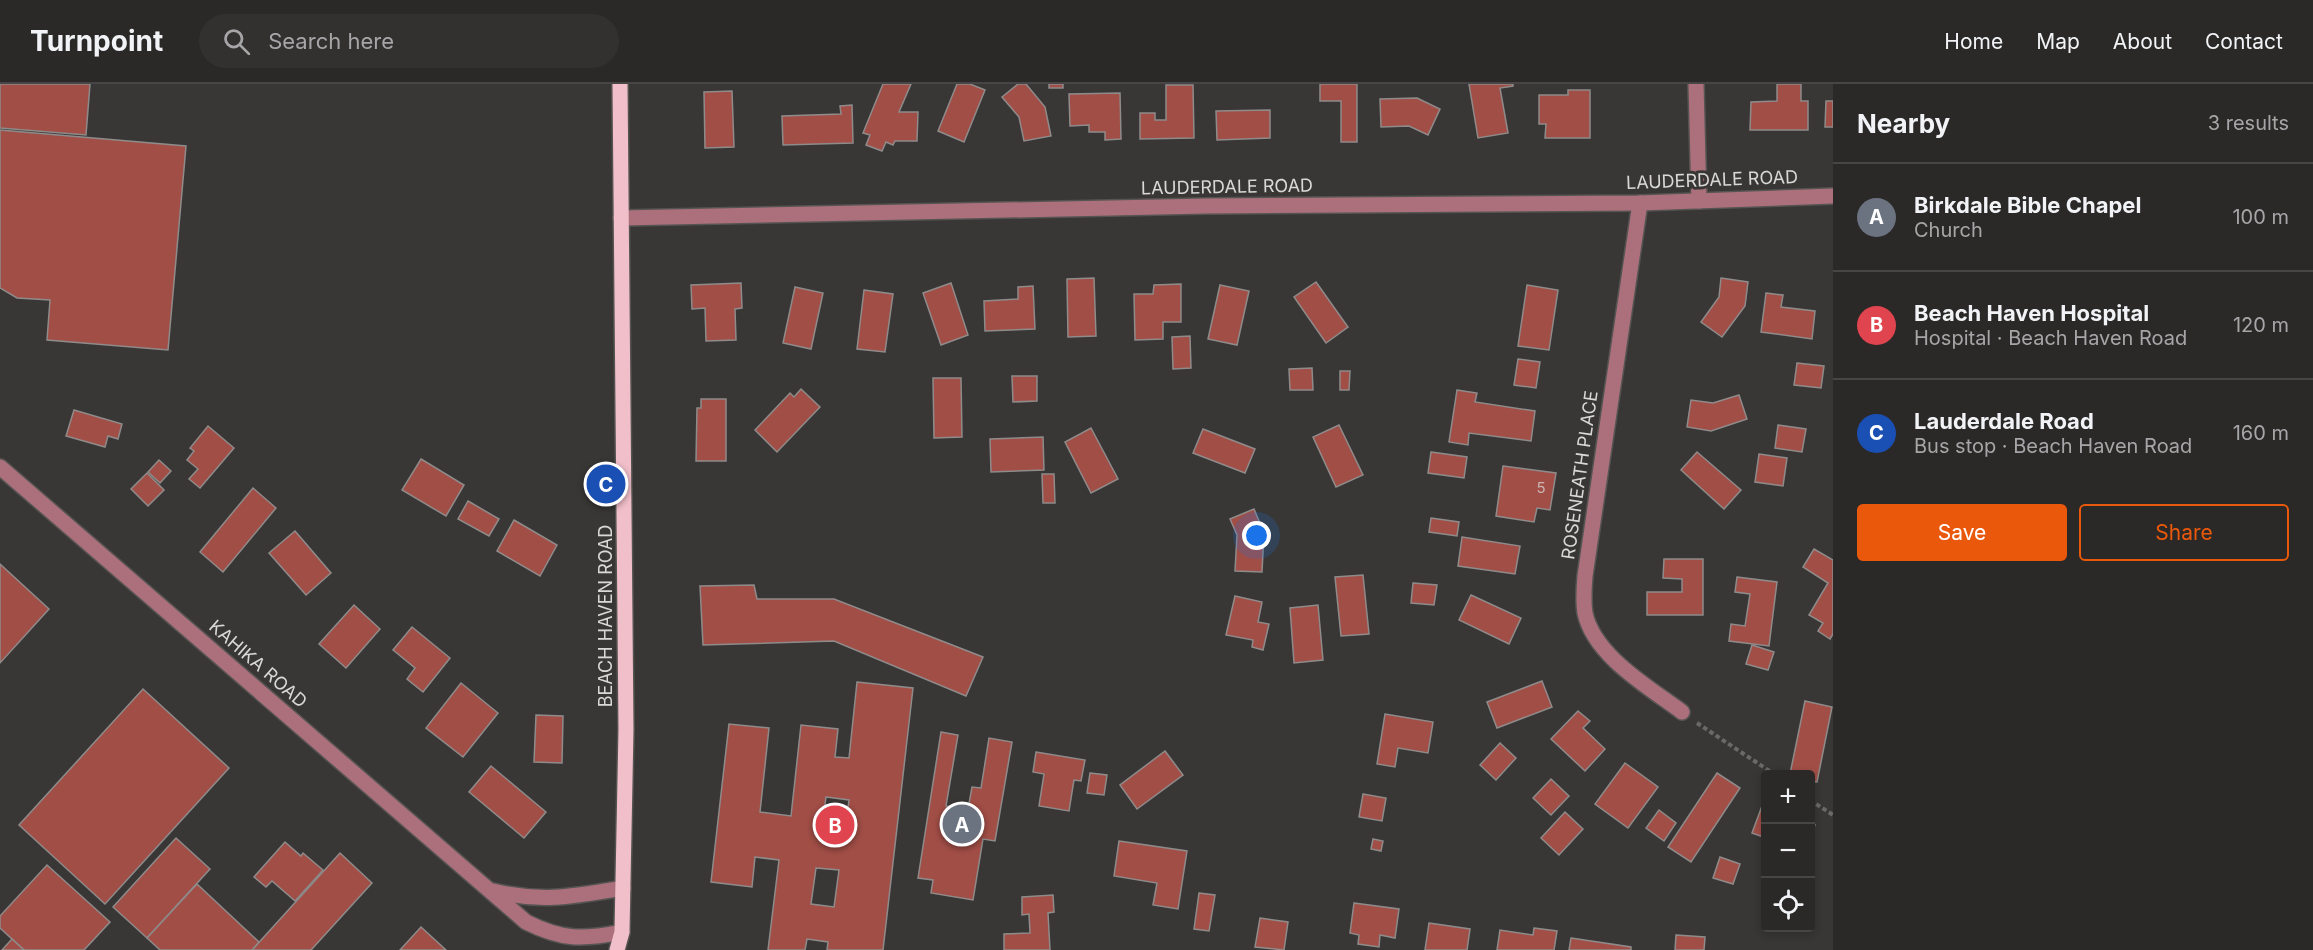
<!DOCTYPE html>
<meta charset="utf-8">
<style>
body{margin:0;font-family:Inter,sans-serif;background:#333130;color:#f1f3f6}
.controls{position:absolute;right:18px;bottom:18px;display:grid;overflow:hidden;border-radius:6px;box-shadow:0 3px 9px #0003}
.controls button{width:54px;height:54px;display:grid;place-items:center;padding:0;border:0;border-bottom:2px solid #474545;background:#2b2928;color:#f1f3f6;font:30px sans-serif}
.you{position:absolute;left:1257px;top:452px;width:21px;height:21px;margin:-15px;border:4px solid #fff;border-radius:50%;background:#1a73e8;box-shadow:0 0 0 9px #1a73e833}
.badge{display:grid;place-items:center;width:39px;height:39px;border-radius:50%;background:#ea580c;color:#fff;font-size:20px;font-weight:700}
.pin{position:absolute;translate:-50% -50%;border:3px solid #fff;box-shadow:0 2px 6px #0006}
.list{margin:0;padding:0;list-style:none}
h2{display:flex;justify-content:space-between;align-items:center;height:78px;margin:0;padding:0 24px;font-size:26px}
h2 small{font-size:20px;font-weight:400;color:#a6a6a8}
.list li{display:grid;grid-template-columns:39px 1fr auto;gap:18px;align-items:center;box-sizing:border-box;height:108px;padding:0 24px;border-top:2px solid #474545}
.list b{display:block;font-size:22px;white-space:nowrap}
.list p{margin:0;font-size:20px;white-space:nowrap;color:#a6a6a8}
.list em{font-size:20px;font-style:normal;color:#a6a6a8}
.actions{display:flex;gap:12px;padding:18px 24px}
.actions a{flex:1;padding:14px 0;border:2px solid #ea580c;border-radius:6px;text-align:center;font-size:21px;color:#ea580c}
.actions .main{background:#ea580c;color:#fff}
.icon{flex:none;width:33px;height:33px;fill:none;stroke:currentColor;stroke-width:2;stroke-linecap:round;stroke-linejoin:round}
.map{position:relative;flex:none;width:1833px;height:866px;overflow:hidden}
header{display:flex;align-items:center;gap:36px;box-sizing:border-box;height:84px;padding:0 30px;background:#2b2928;border-bottom:2px solid #474545}
header strong{font-size:28px}
nav{display:flex;gap:33px;margin-inline-start:auto;font-size:21px}
.search{width:420px;height:54px;background:#333130;display:flex;align-items:center;gap:15px;box-sizing:border-box;padding:0 21px;border-radius:33px;color:#a6a6a8;font-size:22px}
main{display:flex}
aside{flex:1;background:#2b2928}
.map>svg:first-child{display:block}
.building{fill:#a14e46;stroke:#8f8b8b;stroke-width:1.5;fill-rule:evenodd}
.lines{fill:none;stroke-linecap:round;stroke-linejoin:round}
.minor-casing{stroke:#565452;stroke-width:18}
.major-casing{stroke:#565452;stroke-width:18}
.path{stroke:#6b6967;stroke-width:4;stroke-dasharray:4.5 3;stroke-linecap:butt}
.minor{stroke:#ab707c;stroke-width:15}
.major{stroke:#f1bfc9;stroke-width:15}
.labels{text-anchor:middle;stroke-width:6;stroke-linejoin:round;paint-order:stroke}
.number-label{font-size:15px;fill:#cbb6b3}
.street-label{font-size:18px;fill:#d9d8d7;stroke:#393735}
</style>
<header>
<strong>Turnpoint</strong>
<div class="search"><svg class="icon" aria-label="search" viewBox="0 0 24 24"><circle cx="10" cy="10" r="6"/><path d="M15 15l6 6"/></svg>Search here</div>
<nav><a>Home</a><a>Map</a><a>About</a><a>Contact</a></nav>
</header>
<main>
<div class="map">
<svg width="1833" height="866" viewBox="0 0 1833 866">
<rect width="100%" height="100%" fill="#393735"/>
<g class="building">
<path d="M0,0h90l-4,51 -86,-7z"/>
<path d="M883,0h28l-12,28h19l-1,29h-22l-2,4 -7,-3 -4,9 -16,-6 4,-10 -7,-2z"/>
<path d="M957,0h13l15,6 -21,52 -26,-11z"/>
<path d="M1018,0h8l19,23 6,29 -27,5 -5,-24 -17,-20z"/>
<rect x="1049" y="0" width="14" height="4"/>
<path d="M1320,0h37v58h-16v-41h-21z"/>
<path d="M1469,0h44v2l-13,2 8,45 -30,5z"/>
<path d="M1777,0h24v17h7v29h-58l1,-28 26,-1z"/>
<path d="M1166,1h27l1,53 -54,1v-26h15v7h11z"/>
<path d="M1568,6h22v48h-45l1,-14h-7v-29h29z"/>
<path d="M732,7l2,56 -29,1 -1,-56z"/>
<path d="M1120,9l1,46 -16,1v-8h-16v-7l-19,1 -1,-32z"/>
<path d="M1417,14l23,11 -12,26 -19,-9 -28,1 -1,-28z"/>
<path d="M1826,17h7v26h-8z"/>
<path d="M852,21l1,38 -70,2 -1,-29 59,-2 -1,-8z"/>
<path d="M1270,26v28l-53,2 -1,-29z"/>
<path d="M0,46l186,16 -18,204 -121,-10 3,-40 -33,-2 -17,-10z"/>
<path d="M1094,194l2,58 -28,1 -1,-58z"/>
<path d="M1721,194l27,4 -3,24 -23,31 -21,-15 18,-25z"/>
<path d="M1316,198l32,45 -22,16 -32,-46z"/>
<path d="M741,199l1,25 -7,1 1,31 -30,1 -1,-33 -13,1 -1,-24z"/>
<path d="M951,199l17,52 -27,10 -18,-52z"/>
<path d="M1181,200v38h-18v17l-28,1 -1,-46h19l1,-9z"/>
<path d="M1220,201l29,6 -12,54 -29,-6z"/>
<path d="M1527,201l31,5 -9,60 -31,-4z"/>
<path d="M1033,202l2,43 -50,2 -1,-30 34,-2v-12z"/>
<path d="M795,203l28,6 -12,56 -28,-6z"/>
<path d="M864,206l29,4 -8,58 -28,-3z"/>
<path d="M1766,209l17,2 -2,12 34,4 -3,28 -51,-7z"/>
<path d="M1190,252l1,32 -18,1 -1,-32z"/>
<path d="M1518,275l22,3 -4,26 -22,-3z"/>
<path d="M1797,279l27,3 -3,22 -27,-3z"/>
<path d="M1312,284l1,22h-23l-1,-21z"/>
<path d="M1340,287h10l-1,19h-9z"/>
<path d="M1012,292h25v25l-24,1z"/>
<path d="M933,294h28l1,59 -28,1z"/>
<path d="M801,305l19,18 -43,45 -22,-22 35,-37 4,4z"/>
<path d="M1457,306l20,3 -2,9 60,9 -4,30 -62,-8 -1,12 -19,-3z"/>
<path d="M1739,311l8,24 -36,12 -24,-4 4,-27 22,3z"/>
<path d="M701,315h25v62h-30l1,-53h4z"/>
<path d="M74,326l48,14 -4,15 -10,-3 -3,11 -39,-11z"/>
<path d="M1339,341l24,50 -27,12 -23,-50z"/>
<path d="M1778,341l28,4 -4,23 -27,-4z"/>
<path d="M208,342l26,22 -34,40 -11,-9 9,-10 -11,-9 7,-9 -4,-3z"/>
<path d="M1091,344l27,51 -27,14 -26,-51z"/>
<path d="M1203,345l52,20 -10,24 -52,-20z"/>
<path d="M1043,353l1,33 -53,2 -1,-33z"/>
<path d="M1431,368l36,5 -3,21 -36,-5z"/>
<path d="M1697,368l44,38 -17,19 -43,-39z"/>
<path d="M1759,370l28,4 -4,28 -28,-4z"/>
<path d="M421,375l43,26 -18,31 -44,-26z"/>
<path d="M159,376l12,11 -11,12 -12,-11z"/>
<path d="M1503,382l53,7 -6,37 -13,-2 -3,14 -38,-6z"/>
<path d="M147,389l17,17 -16,16 -17,-17z"/>
<path d="M1042,390h12l1,29h-12z"/>
<path d="M253,404l23,20 -53,64 -23,-20z"/>
<path d="M468,417l31,18 -10,17 -31,-17z"/>
<path d="M1254,425l10,24 -2,39 -27,-1 2,-36 -7,-16z"/>
<path d="M1431,434l28,4 -2,14 -28,-4z"/>
<path d="M514,436l43,25 -17,31 -43,-25z"/>
<path d="M295,447l36,42 -25,22 -37,-42z"/>
<path d="M1462,453l58,9 -5,28 -57,-8z"/>
<path d="M1814,465l19,11v74l-3,5 -12,-8 5,-8 -14,-8 19,-32 -25,-16z"/>
<path d="M1664,475h39v56h-56v-23h35v-13l-19,-1z"/>
<path d="M0,480l49,45 -49,54z"/>
<path d="M1363,491l6,59 -28,2 -6,-59z"/>
<path d="M1737,493l40,5 -8,64 -40,-5 2,-17 14,2 5,-32 -15,-2z"/>
<path d="M1413,499l24,2 -3,20 -23,-2z"/>
<path d="M754,501l3,14h77l149,58 -17,39 -132,-55 -131,4 -3,-59z"/>
<path d="M1471,511l50,23 -12,26 -50,-24z"/>
<path d="M1235,512l27,6 -4,20 11,2 -6,26 -11,-3 1,-7 -27,-5z"/>
<path d="M354,521l26,24 -34,39 -27,-24z"/>
<path d="M1318,521l5,55 -29,3 -4,-55z"/>
<path d="M412,543l38,31 -27,34 -16,-13 8,-11 -22,-18z"/>
<path d="M1752,561l22,7 -6,18 -22,-6z"/>
<path d="M1542,597l10,26 -55,21 -10,-26z"/>
<path d="M857,598l56,6 -30,262h-56l1,-8 -21,-3 -2,11h-37l11,-90 -24,-3 -3,30 -41,-5 18,-158 40,4 -9,84 31,4 10,-91 37,4 -3,28 14,1zM826,713l23,3 -5,37 -23,-3zM816,784l23,2 -5,37 -23,-3z"/>
<path d="M461,599l37,30 -35,44 -37,-29z"/>
<path d="M143,605l86,79 -124,136 -86,-79z"/>
<path d="M1805,617l27,6 -15,75 -7,-1v-7h-20z"/>
<path d="M1578,627l12,10 -7,7 22,21 -20,22 -34,-32z"/>
<path d="M1385,630l48,8 -5,31 -30,-5 -3,19 -18,-3z"/>
<path d="M536,631l27,1 -1,47 -28,-1z"/>
<path d="M941,648l17,3 -12,71 22,3 4,-22 9,1 8,-50 23,4 -17,99 -12,-2 -10,61 -42,-7 2,-13 -15,-2z"/>
<path d="M1500,659l16,15 -20,22 -16,-15z"/>
<path d="M1165,667l18,24 -46,34 -17,-24z"/>
<path d="M1036,668l49,8 -4,21 -7,-1 -5,31 -30,-5 5,-32 -11,-2z"/>
<path d="M1625,679l33,24 -30,41 -33,-24z"/>
<path d="M491,682l55,46 -22,26 -55,-46z"/>
<path d="M1090,689l17,2 -3,20 -17,-2z"/>
<path d="M1717,689l23,15 -49,74 -23,-15z"/>
<path d="M1551,695l18,17 -18,19 -18,-17z"/>
<path d="M1363,710l23,4 -4,23 -23,-4z"/>
<path d="M1762,722l4,1v31l-14,-5z"/>
<path d="M1659,726l17,13 -12,18 -18,-13z"/>
<path d="M1565,728l18,17 -24,26 -18,-17z"/>
<path d="M1810,739l5,2 -5,13z"/>
<path d="M176,754l34,31 -63,69 -34,-31z"/>
<path d="M1373,755l10,2 -2,10 -10,-2z"/>
<path d="M1119,757l68,10 -9,58 -25,-4 4,-22 -43,-7z"/>
<path d="M285,758l16,14 2,-3 20,17 -28,31 -23,-20 -6,6 -12,-10z"/>
<path d="M340,769l32,30 -61,67h-59z"/>
<path d="M1720,773l20,7 -7,20 -20,-6z"/>
<path d="M47,781l63,57 -26,28h-60l-24,-22v-12z"/>
<path d="M197,800l62,58 -7,8h-92l-13,-12z"/>
<path d="M1199,809l16,2 -6,36 -15,-2z"/>
<path d="M1053,811l1,17 -6,1 2,37h-46v-16l26,-1 -1,-19 -7,1v-18z"/>
<path d="M1354,819l45,6 -4,29 -15,-3 -1,12 -21,-3 1,-9 -9,-2z"/>
<path d="M1260,834l28,4 -4,28 -29,-3z"/>
<path d="M1429,839l41,6 -3,21h-42z"/>
<path d="M421,843l25,23h-46z"/>
<path d="M1534,844l23,3 -3,19h-57l3,-20 33,5z"/>
<path d="M1676,851l29,2 -1,13h-29z"/>
<path d="M1571,854l60,9v3h-62z"/>
<path d="M12,855l12,11h-22z"/>
</g>
<g class="lines">
<defs>
<g id="minor">
<path d="M1696,0l3,117"/>
<path d="M1640,119l-55,373c-1,12 -2,25 0,37 9,43 65,75 97,99"/>
<path d="M621,134l585,-12 434,-3 193,-7"/>
<path d="M0,383l526,455c36,18 56,18 96,10"/>
<path d="M493,807c49,12 82,5 130,-3"/>
</g>
<path id="major" d="M617,866l5,-18 4,-203 -6,-645"/>
</defs>
<use href="#minor" class="minor-casing"/>
<use href="#major" class="major-casing"/>
<g class="path">
<path d="M1697,639l77,51"/>
<path d="M1810,716l23,15"/>
</g>
<use href="#minor" class="minor"/>
<use href="#major" class="major"/>
</g>
<g class="labels">
<g class="number-label">
<text x="1541" y="409">5</text>
</g>
<g class="street-label">
<text transform="translate(1712 96) rotate(-2)" y="6">LAUDERDALE ROAD</text>
<text transform="translate(1227 103) rotate(-1)" y="6">LAUDERDALE ROAD</text>
<text transform="translate(1580 391) rotate(-82)" y="6">ROSENEATH PLACE</text>
<text transform="translate(606 532) rotate(-90)" y="6">BEACH HAVEN ROAD</text>
<text transform="translate(258 580) rotate(41)" y="6">KAHIKA ROAD</text>
</g>
</g>
</svg>
<div class="controls">
<button>+</button>
<button>−</button>
<button><svg class="icon" aria-label="locate" viewBox="0 0 24 24"><circle cx="12" cy="12" r="6"/><path d="M12 2v4M12 18v4M2 12h4M18 12h4"/></svg></button>
</div>
<div class="you"></div>
<div class="pin badge" style="left:962px;top:740px;background:#6b7280">A</div>
<div class="pin badge" style="left:835px;top:741px;background:#e0444e">B</div>
<div class="pin badge" style="left:606px;top:400px;background:#1a4fb4">C</div>
</div>
<aside>
<h2>Nearby<small>3 results</small></h2>
<ul class="list">
<li><span class="badge" style="background:#6b7280">A</span><div><b>Birkdale Bible Chapel</b><p>Church</p></div><em>100 m</em></li>
<li><span class="badge" style="background:#e0444e">B</span><div><b>Beach Haven Hospital</b><p>Hospital · Beach Haven Road</p></div><em>120 m</em></li>
<li><span class="badge" style="background:#1a4fb4">C</span><div><b>Lauderdale Road</b><p>Bus stop · Beach Haven Road</p></div><em>160 m</em></li>
</ul>
<div class="actions"><a class="main">Save</a><a>Share</a></div>
</aside>
</main>
